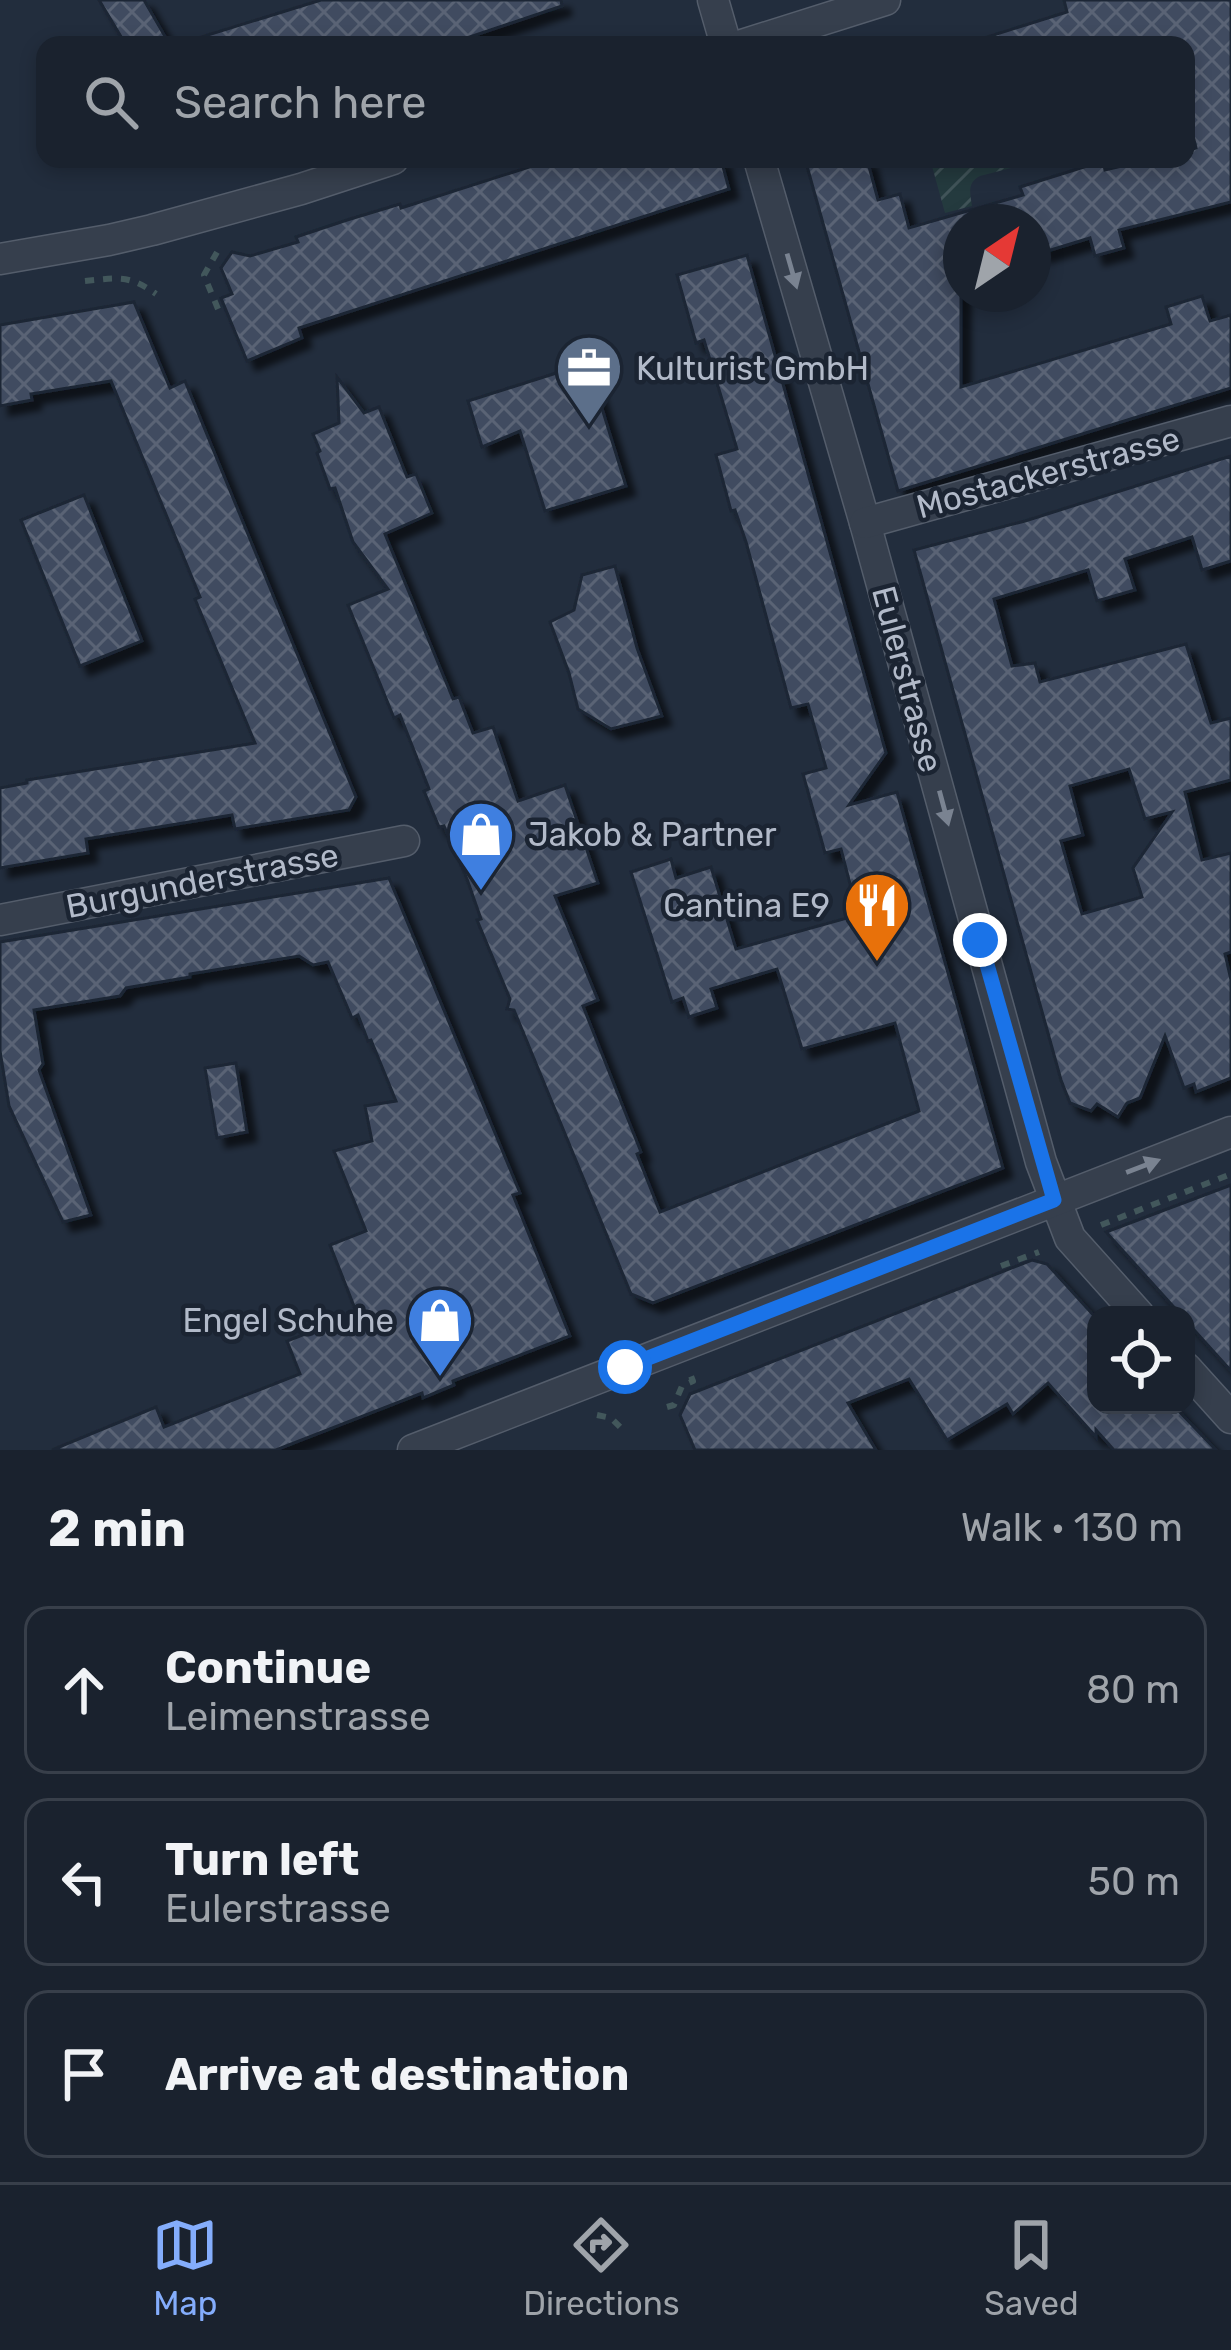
<!DOCTYPE html>
<meta charset="utf-8">
<style>
body{margin:0;font-family:Rubik,sans-serif;background:#232a36;color:#f1f3f6}
.controls{position:absolute;right:36px;bottom:36px;display:grid;overflow:hidden;border-radius:24px;box-shadow:0 6px 18px #0003}
.controls button{width:108px;height:108px;display:grid;place-items:center;padding:0;border:0;border-bottom:3px solid #383f4a;background:#1a222e;color:#f1f3f6;font:60px sans-serif}
.compass{position:absolute;left:943px;top:204px;width:108px;height:108px;border-radius:50%;background:#1a222e;box-shadow:0 6px 18px #0003;rotate:35deg}
.stop{position:absolute;width:36px;height:36px;margin:-27px;border:9px solid #1a73e8;border-radius:50%;background:#fff}
.stop.end{background:#1a73e8;border-color:#fff;box-shadow:0 3px 12px #0008}
.list{margin:0;padding:0;list-style:none}
h2{display:flex;justify-content:space-between;align-items:center;height:156px;margin:0;padding:0 48px;font-size:51px}
h2 small{font-size:39px;font-weight:400;color:#9fa4aa}
.list li{display:grid;grid-template-columns:78px 1fr auto;gap:36px;align-items:center;box-sizing:border-box;height:168px;margin:0 24px 24px;padding:0 24px;border:3px solid #383f4a;border-radius:24px}
.list b{display:block;font-size:45px;white-space:nowrap}
.list p{margin:0;font-size:39px;white-space:nowrap;color:#9fa4aa}
.list em{font-size:39px;font-style:normal;color:#9fa4aa}
.icon{flex:none;width:66px;height:66px;fill:none;stroke:currentColor;stroke-width:2;stroke-linecap:round;stroke-linejoin:round}
.map{position:relative;flex:none;width:1231px;height:1450px;overflow:hidden}
.search{position:absolute;background:#1a222e;box-shadow:0 6px 18px #0003;left:36px;right:36px;top:36px;height:132px;display:flex;align-items:center;gap:30px;box-sizing:border-box;padding:0 42px;border-radius:24px;color:#9fa4aa;font-size:45px}
.sheet{height:732px;background:#1a222e}
nav{display:flex;justify-content:space-around;align-items:center;box-sizing:border-box;height:168px;border-top:3px solid #383f4a;background:#1a222e;font-size:33px;color:#9fa4aa}
nav a{display:grid;justify-items:center;gap:6px}
nav .on{color:#84adfc}
.map>svg:first-child{display:block}
.garden{fill:url(#garden-furrows)}
.building{fill:url(#building-cross-hatch);stroke:#1d2634;stroke-width:3;fill-rule:evenodd;filter:url(#shadow)}
.lines{fill:none;stroke-linecap:round;stroke-linejoin:round}
.street-casing{stroke:#545d6b;stroke-width:33}
.path{stroke:#42575b;stroke-width:6;stroke-dasharray:9 9;stroke-linecap:butt}
.street{stroke:#363f4d;stroke-width:30}
.oneway{fill:#7a8391}
.route{stroke:#1a73e8;stroke-width:15}
.labels{text-anchor:middle;stroke-width:9;stroke-linejoin:round;paint-order:stroke}
.poi-label{font-size:33px;fill:#b2bac9;stroke:#1b2432;text-anchor:start}
.street-label{font-size:33px;fill:#b2bac9;stroke:#1b2432}
</style>
<div class="map">
<svg width="1231" height="1450" viewBox="0 0 1231 1450">
<defs>
<pattern id="garden-furrows" width="10" height="10" patternUnits="userSpaceOnUse" patternTransform="scale(3)"><rect width="10" height="10" fill="#243a3e"/><path d="M-1 1l2-2M0 10L10 0M9 11l2-2" fill="none" stroke="#415459"/></pattern>
<pattern id="building-cross-hatch" width="8" height="8" patternUnits="userSpaceOnUse" patternTransform="scale(3)"><rect width="8" height="8" fill="#414c60"/><path d="M0 0l8 8M0 8l8-8" fill="none" stroke="#5a6475"/></pattern>
<filter id="shadow"><feDropShadow dx="9" dy="9" stdDeviation="3" flood-color="#0009"/></filter>
</defs>
<rect width="100%" height="100%" fill="#222d3d"/>
<path class="garden" d="M930,159h116l-66,17c-13,7 -10,16 -8,30l-27,7z"/>
<g class="building">
<path d="M99,0h45l26,45h-44z"/>
<path d="M321,0h240l1,6 -116,39h-247l-1,-7z"/>
<path d="M1064,0h167v202l-112,28 5,18 -29,8 -5,-18 -49,15 -8,-31h-72v165l210,-63 -5,-17 36,-11 8,25 21,-6v73l-333,103 -93,-332h62l11,41 22,-6 9,34 114,-33 -3,-8 83,-26 2,9 47,-11h34v-8l10,-3 -10,-40v-63h-200l-2,-7 83,-26z"/>
<path d="M554,159h167l8,30 -430,139 3,10 -55,23 -26,-63 11,-4 -11,-26 11,-16 18,4 48,-14 -2,-5 51,-17 53,-16 1,4z"/>
<path d="M747,255l139,498 -37,52 48,-13 106,376 -350,135 -22,-9 -117,-284 -7,-1 3,-10 -33,-79 4,-1 -14,-40 -23,-53 -5,1 -15,-36 5,-2 -14,-36 -15,-38 -6,3 -46,-113 40,-16 -35,-47 -18,-54 -5,1 -13,-36 3,-2 -7,-17 26,-11 -2,-46 27,36 15,-6 28,70 9,-3 16,39 -47,21 68,165 6,-2 14,36 20,-6 25,74 47,-16 33,98 -43,13 43,104 -15,6 58,146 -4,2 23,58 259,-101 -24,-88 -93,26 -25,-80 -66,20 6,19 -28,9 -6,-19 -11,4 -41,-130 40,-13 5,19 35,-11 25,82 122,-34 -17,-66 -16,4 -22,-79 23,-6 -18,-64 -17,4 -45,-166 -11,-32 -4,1 -15,-56 21,-6 -33,-109 -8,3 -19,-68z"/>
<path d="M134,302l36,86 15,-7 171,416 -7,13 -114,19 -3,-14 -146,24 2,14 -88,15v-80l27,-5v-3l228,-37 -60,-144 5,-2 -89,-216 -80,13 1,6 -32,6v-81z"/>
<path d="M588,363l38,123 -81,25 -25,-80 -38,16 -14,-46z"/>
<path d="M1231,456v105l-29,9 -10,-33 -67,22 10,31 -38,11 -9,-31 -94,29 18,67 23,-3 5,19 146,-38 25,79 20,-5v62l-46,12 17,68 29,-7v99l-6,2 6,26v98l-35,14 -2,-8 -10,4 -19,-52 -25,62 -13,5 -9,14 -21,-13 -6,7 -21,-8 -9,-23 -147,-530 111,-29zM1129,769l16,50 27,-7 -39,56 9,29 -60,17 -21,-73 22,-6 -13,-49z"/>
<path d="M84,495l58,146 -62,25 -59,-146z"/>
<path d="M615,566l22,82 25,68 -51,13 -33,-20 -9,-36 -19,-51 24,-12 8,-35z"/>
<path d="M389,878l131,315 -7,2 57,141 -117,45 1,4 -31,13 -1,-5 -146,57h-224l104,-43 8,20 136,-53 -13,-33 70,-27 -27,-69 36,-14 -32,-80 38,-10 -7,-35 31,-5 -25,-61 -3,1 -10,-26 -6,3 -24,-56 -15,3 -14,-9 -109,18v3l-64,11 -6,8 -86,14 9,54 -4,6 52,145 -28,7 -54,-116 -9,-55v-109z"/>
<path d="M236,1063l11,69 -30,6 -12,-70z"/>
<path d="M1231,1185v186l-45,-50v-6h-5l-75,-83z"/>
<path d="M1032,1260l15,4 49,54v87h77l43,45h-102l-18,-20v7l-48,-54 -35,31 -6,-10 -60,36 -38,-61 -61,24 28,47h-181l-15,-35 10,-21z"/>
</g>
<g class="lines">
<defs>
<g id="street">
<path d="M713,0l13,45"/>
<path d="M742,45l143,-45"/>
<path d="M759,159l106,364 176,639 29,76 69,77"/>
<path d="M0,259l109,-19 43,-10 149,-41 92,-30"/>
<path d="M865,523l366,-102"/>
<path d="M0,920l404,-79"/>
<path d="M1186,1368l45,50"/>
<path d="M413,1450l818,-318"/>
</g>
</defs>
<use href="#street" class="street-casing"/>
<g class="path">
<path d="M85,281c33,-3 43,-7 71,13"/>
<path d="M218,309l-14,-34 16,-28"/>
<path d="M1101,1225l130,-51"/>
<path d="M1001,1266l38,-14"/>
<path d="M667,1407l7,-2 8,-19 11,-5 -2,-5"/>
<path d="M597,1415l14,3 9,9 6,-3"/>
</g>
<use href="#street" class="street"/>
</g>
<defs><path id="oneway-solid" d="M-6-.8H1V-3.2L6.5 0L1 3.2V.8H-6Z" transform="scale(3)"/></defs>
<g class="oneway">
<use href="#oneway-solid" transform="translate(792 271) rotate(74)"/>
<use href="#oneway-solid" transform="translate(944 808) rotate(75)"/>
<use href="#oneway-solid" transform="translate(1143 1166) rotate(-21)"/>
</g>
<g class="lines">
<path class="route" d="M625,1367l429,-167 -74,-260"/>
</g>
<defs>
<symbol id="office-pin" viewBox="-11 -11 22 30"><path d="M0 17L-7.5 6A9.5 9.5 0 1 1 7.5 6Z" fill="#5c6f8a" stroke="#1b2432"/><path d="M-6-3h4V-5.5h4V-3h4V5H-6ZM-1-4.5V-3h2v-1.5ZM-6 0V1H6V0Z" fill="#fff"/></symbol>
<symbol id="shop-pin" viewBox="-11 -11 22 30"><path d="M0 17L-7.5 6A9.5 9.5 0 1 1 7.5 6Z" fill="#3f7fe0" stroke="#1b2432"/><path d="M-5-2.5h2.3a2.7 3.5 0 0 1 5.4 0H5L5.5 6h-11ZM-1.5-2.5h3a1.5 2.3 0 0 0-3 0Z" fill="#fff"/></symbol>
<symbol id="restaurant-pin" viewBox="-11 -11 22 30"><path d="M0 17L-7.5 6A9.5 9.5 0 1 1 7.5 6Z" fill="#e8710a" stroke="#1b2432"/><path d="M-5-6h1v4h1v-4h1v4h1v-4h1v5L-1.5 .5V6h-2V.5L-5-1ZM5-6V6H3V1.5H1.5Q1.5-4 5-6Z" fill="#fff"/></symbol>
</defs>
<g fill-rule="evenodd">
<use href="#office-pin" x="551" y="330" width="76" height="104"/>
<use href="#shop-pin" x="443" y="796" width="76" height="104"/>
<use href="#restaurant-pin" x="839" y="867" width="76" height="104"/>
<use href="#shop-pin" x="402" y="1282" width="76" height="104"/>
</g>
<g class="labels">
<g class="poi-label">
<text x="636" y="380">Kulturist GmbH</text>
<text x="528" y="846">Jakob &amp; Partner</text>
<text x="830" y="917" text-anchor="end">Cantina E9</text>
<text x="394" y="1332" text-anchor="end">Engel Schuhe</text>
</g>
<g class="street-label">
<text transform="translate(1048 472) rotate(-15)" y="12">Mostackerstrasse</text>
<text transform="translate(908 679) rotate(75)" y="12">Eulerstrasse</text>
<text transform="translate(202 880) rotate(-11)" y="12">Burgunderstrasse</text>
</g>
</g>
</svg>
<div class="controls">
<button><svg class="icon" aria-label="locate" viewBox="0 0 24 24"><circle cx="12" cy="12" r="6"/><path d="M12 2v4M12 18v4M2 12h4M18 12h4"/></svg></button>
</div>
<svg class="compass" viewBox="-18 -18 36 36"><path d="M0-13l5 13h-10z" fill="#e53935"/><path d="M0 13l5-13h-10z" fill="#9fa4aa"/></svg>
<div class="stop" style="left:625px;top:1367px"></div>
<div class="stop end" style="left:980px;top:940px"></div>
<div class="search"><svg class="icon" aria-label="search" viewBox="0 0 24 24"><circle cx="10" cy="10" r="6"/><path d="M15 15l6 6"/></svg>Search here</div>
</div>
<section class="sheet">
<h2>2 min<small>Walk · 130 m</small></h2>
<ul class="list">
<li><svg class="icon" aria-label="ahead" viewBox="0 0 24 24"><path d="M12 20V5M6 11l6-6 6 6"/></svg><div><b>Continue</b><p>Leimenstrasse</p></div><em>80 m</em></li>
<li><svg class="icon" aria-label="left" viewBox="0 0 24 24"><path d="M17 20v-9H6M10 6l-5 5 5 5"/></svg><div><b>Turn left</b><p>Eulerstrasse</p></div><em>50 m</em></li>
<li><svg class="icon" aria-label="arrive" viewBox="0 0 24 24"><path d="M6 21V4h12l-3 4 3 4H6"/></svg><div><b>Arrive at destination</b></div></li>
</ul>
</section>
<nav>
<a class="on"><svg class="icon" aria-label="map" viewBox="0 0 24 24"><path d="M3 6l6-2 6 2 6-2v14l-6 2-6-2-6 2zM9 4v14M15 6v14"/></svg>Map</a>
<a><svg class="icon" aria-label="directions" viewBox="0 0 24 24"><path d="M12 3l9 9-9 9-9-9zM9 14v-3h6M13 9l2 2-2 2"/></svg>Directions</a>
<a><svg class="icon" aria-label="saved" viewBox="0 0 24 24"><path d="M7 4h10v16l-5-4-5 4z"/></svg>Saved</a>
</nav>
